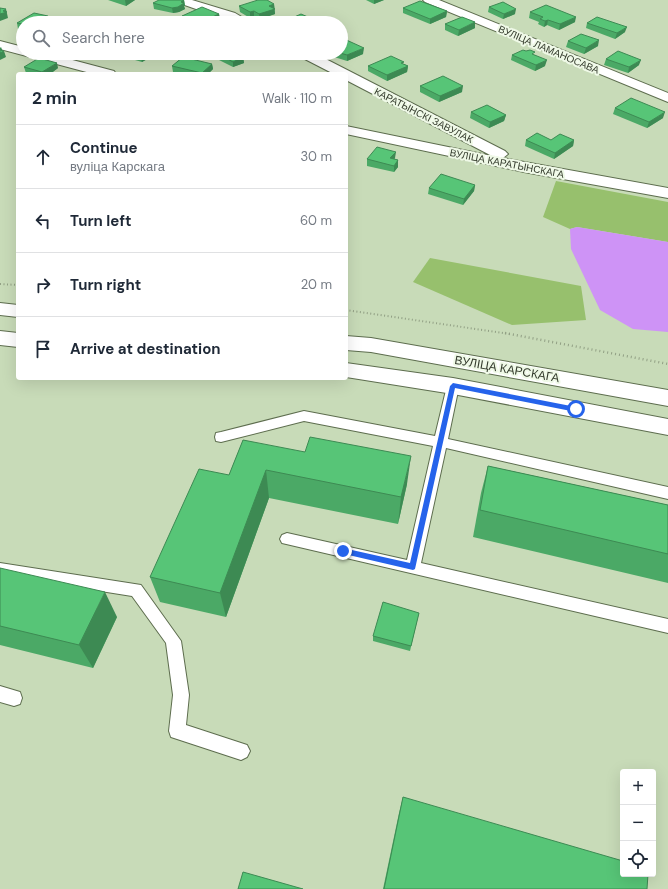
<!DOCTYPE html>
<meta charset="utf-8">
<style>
body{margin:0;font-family:"DM Sans",sans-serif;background:#f2f2f3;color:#1f2937}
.controls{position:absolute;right:12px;bottom:12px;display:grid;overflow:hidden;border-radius:4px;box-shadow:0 4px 16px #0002}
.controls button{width:36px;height:36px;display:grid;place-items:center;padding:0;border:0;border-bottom:1px solid #e0e1e3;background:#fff;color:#1f2937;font:20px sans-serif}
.stop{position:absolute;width:12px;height:12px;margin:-9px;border:3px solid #2563eb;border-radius:50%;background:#fff}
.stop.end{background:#2563eb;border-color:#fff;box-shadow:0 1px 4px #0008}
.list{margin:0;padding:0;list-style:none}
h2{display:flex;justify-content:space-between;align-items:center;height:52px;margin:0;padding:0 16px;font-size:17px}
h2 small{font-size:13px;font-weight:400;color:#747a83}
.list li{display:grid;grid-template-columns:26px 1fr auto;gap:12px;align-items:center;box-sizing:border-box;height:64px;padding:0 16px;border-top:1px solid #e0e1e3}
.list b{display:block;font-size:15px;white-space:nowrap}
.list p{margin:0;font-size:13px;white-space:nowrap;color:#747a83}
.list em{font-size:13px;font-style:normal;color:#747a83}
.icon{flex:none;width:22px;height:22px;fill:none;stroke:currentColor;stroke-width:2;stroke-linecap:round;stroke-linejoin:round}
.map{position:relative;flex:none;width:668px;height:889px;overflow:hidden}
.search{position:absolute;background:#fff;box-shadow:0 4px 16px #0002;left:16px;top:16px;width:332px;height:44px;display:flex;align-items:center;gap:10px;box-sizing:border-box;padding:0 14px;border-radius:22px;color:#747a83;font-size:15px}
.panel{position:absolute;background:#fff;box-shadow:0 4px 16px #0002;left:16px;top:72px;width:332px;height:308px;border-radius:4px}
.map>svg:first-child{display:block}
.green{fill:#97c06d}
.water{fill:#ce93f6}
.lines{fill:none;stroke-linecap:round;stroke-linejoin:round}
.service-casing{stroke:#5d6d4e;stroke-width:2}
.minor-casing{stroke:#5d6d4e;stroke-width:2}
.tertiary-casing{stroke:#5d6d4e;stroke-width:2}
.path-far1{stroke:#919f84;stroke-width:2;stroke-dasharray:1 2.5;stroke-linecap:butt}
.path{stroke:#919f84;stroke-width:2.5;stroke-dasharray:1 3;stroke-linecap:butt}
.service{fill:#fff;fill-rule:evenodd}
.minor{fill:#fff;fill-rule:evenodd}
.tertiary{fill:#fff;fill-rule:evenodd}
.wall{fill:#4ba966}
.shaded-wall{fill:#3d8a53}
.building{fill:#57c577;stroke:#3d8a53}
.route{fill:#2563eb}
.labels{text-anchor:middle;stroke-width:4;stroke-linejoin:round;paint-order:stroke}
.far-street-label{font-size:10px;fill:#353c2e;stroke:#eff9e7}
.street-label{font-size:12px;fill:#353c2e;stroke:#eff9e7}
</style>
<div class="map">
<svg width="668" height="889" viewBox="0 0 668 889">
<rect width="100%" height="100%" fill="#c8dbb8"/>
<g class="green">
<path d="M556,181l112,21v40l-91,-15 -7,2 -27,-12z"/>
<path d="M430,258l151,28 5,34 -74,5 -99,-43z"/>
</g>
<path class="water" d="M577,227l91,15v90l-35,-3 -33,-19 -29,-61 -1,-20z"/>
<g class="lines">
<defs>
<g id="service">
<path d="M453,382l4,1 2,3 -11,53 220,48v12l-222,-51 -25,115 247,56v14l-386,-90 -2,-4 2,-4 5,-2 120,27 26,-114 -129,-25 -83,21 -5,-1 -1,-4 1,-4 5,-1 83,-21 131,25 12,-50 2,-3z"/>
<path d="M0,563l141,22 40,56 8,54 -3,30 61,20 3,6 -3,6 -6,3 -70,-23 -2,-6 4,-36 -7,-52 -34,-47 -132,-21z"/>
<path d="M0,686l20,6 2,6 -2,6 -6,2 -14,-4z"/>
</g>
<g id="minor">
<path d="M174,0h18l43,13 17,10h-16l-60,-21z"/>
<path d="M423,0h16l229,93v9l-243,-100z"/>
<path d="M0,41l23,6v6h23l68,18 2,3h-22l-94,-25z"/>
<path d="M298,53h16l191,98 3,3 -5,4 165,30v10l-144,-26 -178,-38v-8l146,30 -146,-76v-6h-12l-35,-18z"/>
</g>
<g id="tertiary">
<path d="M0,303l18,2v12l-18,-2z"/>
<path d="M0,331l18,2v14l-18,-2z"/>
<path d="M346,336l25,2 297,52v16l-297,-54 -25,-2z"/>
<path d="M346,363l107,15 215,41v16l-215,-41 -107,-17z"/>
</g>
</defs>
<use href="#service" class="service-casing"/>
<use href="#minor" class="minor-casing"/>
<use href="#tertiary" class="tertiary-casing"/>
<g class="path-far1">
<path d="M0,284l18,1"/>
<path d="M346,310l164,24"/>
</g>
<path class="path" d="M505,333l163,31"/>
<use href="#service" class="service"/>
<use href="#minor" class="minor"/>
<use href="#tertiary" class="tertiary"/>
</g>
<g class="wall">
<path d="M108,0h27l-9,6z"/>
<path d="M184,0l1,6h-1l1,3 -6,3 -6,1 -19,-4 -1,-6z"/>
<path d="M366,0h18l-10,4z"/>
<path d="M274,4l1,10 -15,5 -6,-3 -4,2 -10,-6 -1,-6z"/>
<path d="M489,7l26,7 -12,5 -15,-7z"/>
<path d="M403,8l44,3 -1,6 -16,7 -27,-11z"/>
<path d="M530,12l45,10 -16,8 -12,-5 -3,2 -6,-3 1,-2 -10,-4z"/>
<path d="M219,14l1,6 -8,3h-27l-2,-1 -1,-6z"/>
<path d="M49,18l3,1 1,4h-30v7l-5,-1 -1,-6z"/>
<path d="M587,23l38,9 -10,7 -29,-11z"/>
<path d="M445,24l30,4 -17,8 -13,-6z"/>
<path d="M568,41l30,5 -14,8 -18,-7z"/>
<path d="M120,53h36v1l-14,8 -21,-6z"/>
<path d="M217,53l26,4 1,6 -11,4 -16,-8z"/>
<path d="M240,53h16l-8,4z"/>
<path d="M331,53h10l22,1 -16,7 -16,-5z"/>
<path d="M512,55h23l10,11 -10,5 -24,-11z"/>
<path d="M606,59l33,6 -11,8 -24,-8z"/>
<path d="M212,64l1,5 -5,5h-25l-10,-2 -1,-6z"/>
<path d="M404,64l4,2 -1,6 -20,9 -19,-10v-5z"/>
<path d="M24,67l34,1 -8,6h-21l-3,-1z"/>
<path d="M420,86l42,6 -23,10 -19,-10z"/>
<path d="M615,108l48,10 -16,10 -34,-14z"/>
<path d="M471,112l35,3 -2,6 -15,7 -19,-10z"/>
<path d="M526,140h48l-1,6 -19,13 -29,-13z"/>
<path d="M395,158l-1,1 4,1v7l-4,5 -27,-6v-7z"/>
<path d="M475,185l-1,6 -11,14 -35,-11 1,-6z"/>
<path d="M243,440l164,44 -9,40 -129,-26 -43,119 -66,-15 -10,-25 79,-102z"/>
<path d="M488,466l180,39v78l-195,-46 8,-44z"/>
<path d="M0,568l117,49 -24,51 -93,-23z"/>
<path d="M419,613l-9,38 -37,-10v-5z"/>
<path d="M403,797l244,92h-264l16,-76z"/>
</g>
<g class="shaded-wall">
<path d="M125,0h10l-9,6z"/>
<path d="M184,0l1,6h-1l1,3 -6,3 -6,1 -1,-5z"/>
<path d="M374,0h10l-10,4z"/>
<path d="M274,4l1,10 -15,5 -1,-5 10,-8z"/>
<path d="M6,9l2,9 -8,3v-7l3,-3z"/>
<path d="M516,9l-1,5 -12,5 1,-5z"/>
<path d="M254,11v5l-4,2v-6z"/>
<path d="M447,11l-1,6 -16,7v-5z"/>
<path d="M219,14l1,6 -8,3h-13z"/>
<path d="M48,16l2,5 2,-2 1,4h-7v-5z"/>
<path d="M576,17l-1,5 -16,8 1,-6z"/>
<path d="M548,20l-1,5 -3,2 1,-6z"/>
<path d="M475,22v6l-17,8 1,-6z"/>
<path d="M627,27l-2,5 -10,7 2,-6z"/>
<path d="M599,40l-1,6 -14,8 2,-6z"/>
<path d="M1,47l2,5 1,-1 2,6 -6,3v-12z"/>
<path d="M364,48l-1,6 -16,7v-6z"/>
<path d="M146,53h10v1l-14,8 -1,-5z"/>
<path d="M247,53h9l-8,4z"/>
<path d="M243,57l1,6 -11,4v-5z"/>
<path d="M547,60l-2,6 -10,5 1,-6z"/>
<path d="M641,60l-2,5 -11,8 1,-6z"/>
<path d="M57,63l1,5 -8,6h-8v-2z"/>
<path d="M212,64l1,5 -5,5h-6v-1z"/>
<path d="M408,66l-1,6 -20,9v-6z"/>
<path d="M463,86l-1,6 -23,10 1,-6z"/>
<path d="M665,112l-2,6 -16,10 2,-6z"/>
<path d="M506,115l-2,6 -15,7 1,-6z"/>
<path d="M574,140l-1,6 -19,13 1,-6z"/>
<path d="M396,152l-1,6 -5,7v-7z"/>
<path d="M398,160v7l-4,5v-6z"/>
<path d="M475,185l-1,6 -11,14 1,-6z"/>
<path d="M411,456l-4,28 -9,40 3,-27z"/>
<path d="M266,470l3,28 -43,119 -6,-24z"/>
<path d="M105,592l12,25 -24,51 -14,-23z"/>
</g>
<g class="building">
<path d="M159,0h25l-3,2 3,1 -6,4 -6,1 -19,-5z"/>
<path d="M258,0h9l7,4 -5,2 6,3 -16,5 -5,-3 -4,1 -11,-6z"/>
<path d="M420,1l27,10 -17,8 -27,-11z"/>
<path d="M503,2l13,7 -12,5 -15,-7z"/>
<path d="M546,5l30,12 -16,7 -12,-4 -3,1 -5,-2 3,-2 -13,-5z"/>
<path d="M202,7l17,7 -20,9 -17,-7z"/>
<path d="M0,8l6,1 -3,2 4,1 -7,2z"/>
<path d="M34,13l14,3 -2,2 6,1 -6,4h-23v1l-6,-1z"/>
<path d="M301,14l16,7 -5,2h-31z"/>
<path d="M462,17l13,5 -16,8 -14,-6z"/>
<path d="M597,17l30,10 -10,6 -30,-10z"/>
<path d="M581,34l18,6 -13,8 -18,-7z"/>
<path d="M342,38l22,10 -17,7 -7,-2h1v-14z"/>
<path d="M0,50l4,1 -4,2z"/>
<path d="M523,50l3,1 4,-1 5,2 -3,2 15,6 -11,5 -24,-10z"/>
<path d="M618,51l23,9 -12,7 -23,-8z"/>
<path d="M128,53h18l-5,4z"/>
<path d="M217,53h18l8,4 -10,5z"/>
<path d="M391,56l13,6 -3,1 7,3 -21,9 -19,-9z"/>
<path d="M183,57l29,7 -10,9 -30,-7z"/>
<path d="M39,58l18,5 -15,9 -18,-5z"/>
<path d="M443,76l20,10 -23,10 -20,-10z"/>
<path d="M631,98l34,14 -16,10 -34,-14z"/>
<path d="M487,105l19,10 -16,7 -19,-10z"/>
<path d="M537,133l14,7 9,-6 14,6 -19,13 -29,-13z"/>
<path d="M377,147l19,5 -6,6 8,2 -4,6 -27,-7z"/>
<path d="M441,174l34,11 -11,14 -35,-11z"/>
<path d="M310,437l101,19 -10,41 -135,-27 -46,123 -70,-16 49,-108 30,6 14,-35 62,12z"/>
<path d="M488,466l180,39v49l-188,-44z"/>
<path d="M0,568l105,24 -26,53 -79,-19z"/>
<path d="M383,602l36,11 -8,33 -38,-10z"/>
<path d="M403,797l220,64v13h25l-1,15h-263z"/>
<path d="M243,872l60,17h-65z"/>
</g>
<path class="route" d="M453,383l123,24 3,2 -3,3 -121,-24 -40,181 -2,1 -73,-17 -1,-2 4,-3 67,15 40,-177z"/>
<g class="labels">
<g class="far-street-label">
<text transform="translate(549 49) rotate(23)" y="4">ВУЛІЦА ЛАМАНОСАВА</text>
<text transform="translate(424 115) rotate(27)" y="4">КАРАТЫНСКІ ЗАВУЛАК</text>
<text transform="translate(507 163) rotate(11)" y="4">ВУЛІЦА КАРАТЫНСКАГА</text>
</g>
<g class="street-label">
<text transform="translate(507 369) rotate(10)" y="4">ВУЛІЦА КАРСКАГА</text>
</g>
</g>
</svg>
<div class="controls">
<button>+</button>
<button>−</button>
<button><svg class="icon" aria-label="locate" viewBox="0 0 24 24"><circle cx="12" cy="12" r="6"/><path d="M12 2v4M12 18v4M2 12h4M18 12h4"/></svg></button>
</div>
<div class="stop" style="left:576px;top:409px"></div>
<div class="stop end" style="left:343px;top:551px"></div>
<div class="search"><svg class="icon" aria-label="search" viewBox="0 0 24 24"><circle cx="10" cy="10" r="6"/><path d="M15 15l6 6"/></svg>Search here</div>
<section class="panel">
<h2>2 min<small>Walk · 110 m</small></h2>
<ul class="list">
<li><svg class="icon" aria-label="ahead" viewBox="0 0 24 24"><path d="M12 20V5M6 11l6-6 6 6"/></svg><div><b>Continue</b><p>вуліца Карскага</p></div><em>30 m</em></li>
<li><svg class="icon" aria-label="left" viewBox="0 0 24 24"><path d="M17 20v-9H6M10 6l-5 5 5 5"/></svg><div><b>Turn left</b></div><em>60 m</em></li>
<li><svg class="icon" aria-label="right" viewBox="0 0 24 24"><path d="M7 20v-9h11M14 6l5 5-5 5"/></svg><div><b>Turn right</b></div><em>20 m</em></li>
<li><svg class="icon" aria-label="arrive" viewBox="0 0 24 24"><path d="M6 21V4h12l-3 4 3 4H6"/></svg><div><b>Arrive at destination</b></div></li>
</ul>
</section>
</div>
